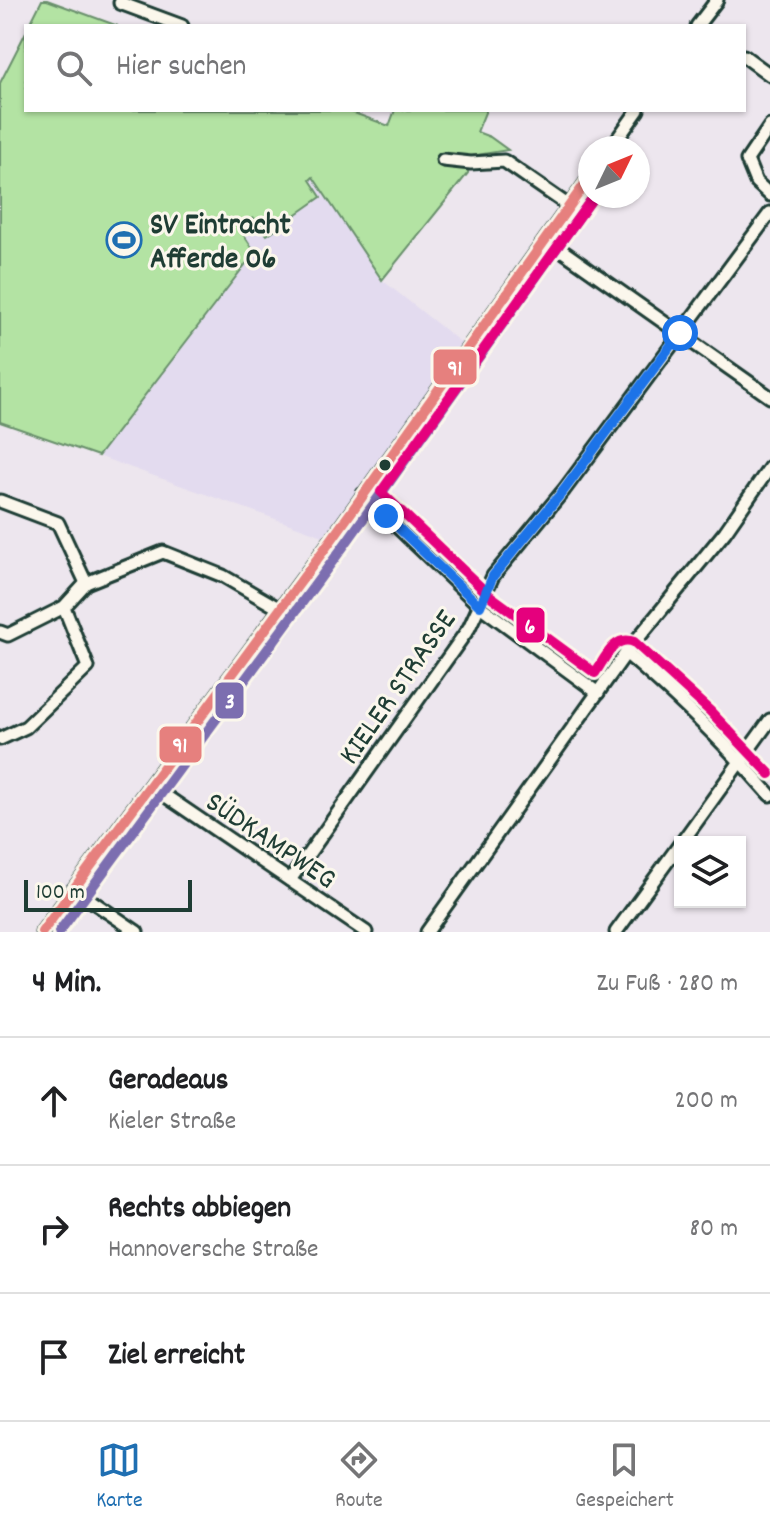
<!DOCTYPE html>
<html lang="de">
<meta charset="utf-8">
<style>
body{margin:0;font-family:Dekko,sans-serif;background:#f2f2f2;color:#202124}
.controls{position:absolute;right:24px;bottom:24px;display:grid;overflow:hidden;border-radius:0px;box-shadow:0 2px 6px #0004}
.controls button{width:72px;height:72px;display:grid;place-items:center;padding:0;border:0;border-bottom:2px solid #e0e0e0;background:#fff;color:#202124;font:40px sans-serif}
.compass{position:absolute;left:578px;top:136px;width:72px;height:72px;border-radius:50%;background:#fff;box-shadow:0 2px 6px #0004;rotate:47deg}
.scale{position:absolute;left:24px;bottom:20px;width:168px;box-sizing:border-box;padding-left:8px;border:4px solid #1f3d34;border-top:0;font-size:22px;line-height:28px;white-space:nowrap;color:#1f3d34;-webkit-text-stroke:6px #fbf7ec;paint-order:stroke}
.stop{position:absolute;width:24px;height:24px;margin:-18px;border:6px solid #1a73e8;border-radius:50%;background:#fff}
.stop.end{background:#1a73e8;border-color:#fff;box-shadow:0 2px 8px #0008}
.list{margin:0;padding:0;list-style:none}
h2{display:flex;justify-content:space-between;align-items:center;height:104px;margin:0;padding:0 32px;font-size:34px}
h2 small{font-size:26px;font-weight:400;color:#757577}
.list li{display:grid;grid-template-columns:52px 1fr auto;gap:24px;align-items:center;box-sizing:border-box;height:128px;padding:0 32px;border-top:2px solid #e0e0e0}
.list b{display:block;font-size:30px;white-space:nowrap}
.list p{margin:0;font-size:26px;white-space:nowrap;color:#757577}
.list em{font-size:26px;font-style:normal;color:#757577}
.icon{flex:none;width:44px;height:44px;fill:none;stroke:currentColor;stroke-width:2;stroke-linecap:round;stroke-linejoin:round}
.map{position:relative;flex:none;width:770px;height:932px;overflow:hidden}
.search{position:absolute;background:#fff;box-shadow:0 2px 6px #0004;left:24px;right:24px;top:24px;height:88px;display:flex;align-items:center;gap:20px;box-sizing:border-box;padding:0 28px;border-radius:0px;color:#757577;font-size:30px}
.sheet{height:488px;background:#fff}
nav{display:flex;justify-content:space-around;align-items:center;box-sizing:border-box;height:112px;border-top:2px solid #e0e0e0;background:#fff;font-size:22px;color:#757577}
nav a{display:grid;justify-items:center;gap:4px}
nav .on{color:#1f6fb2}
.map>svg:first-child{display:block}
.built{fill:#e3dbef}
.green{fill:#b3e3a3;stroke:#69906c;stroke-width:2}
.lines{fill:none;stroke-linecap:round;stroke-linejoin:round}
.minor-casing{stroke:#1f3d34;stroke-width:17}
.minor{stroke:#fbf7ec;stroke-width:11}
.bus-1-casing{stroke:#fbf7ec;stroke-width:16}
.bus-2-casing{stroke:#fbf7ec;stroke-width:16}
.bus-3-casing{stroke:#fbf7ec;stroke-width:16}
.bus-1{stroke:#e6807e;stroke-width:10}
.bus-2{stroke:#7c6eb0;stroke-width:10}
.bus-3{stroke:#e5007d;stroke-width:10}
.route{stroke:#1a73e8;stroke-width:10}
.bus-dot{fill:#1f3d34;stroke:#fbf7ec;stroke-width:3}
.labels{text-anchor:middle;stroke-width:6;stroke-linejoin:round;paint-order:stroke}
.poi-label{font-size:30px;font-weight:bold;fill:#1f3d34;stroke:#fbf7ec;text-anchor:start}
.street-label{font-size:30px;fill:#1f3d34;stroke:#fbf7ec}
.line-badge{stroke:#fbf7ec;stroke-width:3}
.badge-label{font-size:22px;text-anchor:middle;font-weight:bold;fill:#fff}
</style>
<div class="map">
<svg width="770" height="932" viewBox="0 0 770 932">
<rect width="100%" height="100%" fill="#ede6ee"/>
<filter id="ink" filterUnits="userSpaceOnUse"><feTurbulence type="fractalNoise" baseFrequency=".0125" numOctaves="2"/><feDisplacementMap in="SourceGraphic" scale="16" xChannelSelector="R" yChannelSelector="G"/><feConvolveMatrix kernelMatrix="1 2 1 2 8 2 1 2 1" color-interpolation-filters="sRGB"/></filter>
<g filter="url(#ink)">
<path class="built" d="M313,177l69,103 87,69 -137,190 -234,-83 157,-204 -16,-23z"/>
<g class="green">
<path d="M42,0h5l71,26h-89z"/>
<path d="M26,32v78h320l43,16 6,-16h91l-9,22 13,5 18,13 -38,6 -2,17 -86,107 -69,-103 -3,3 11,17 -54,38 -13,-17 -15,10 16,24 -157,204 -98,-34v-339z"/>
</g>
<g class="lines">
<defs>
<g id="minor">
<path d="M121,0l-1,3 62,23"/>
<path d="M697,26l20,-26"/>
<path d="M744,56l26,19"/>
<path d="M770,126l-23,34 9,22 14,13"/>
<path d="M611,148l27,-38"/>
<path d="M443,160l28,3 33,-2 65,45"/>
<path d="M547,240l223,157"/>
<path d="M363,494l117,112 118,87"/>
<path d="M0,501l58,22 28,60"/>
<path d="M0,632l8,3 56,-28 22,-24 77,-31 60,24 57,33"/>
<path d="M626,653c51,44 100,91 144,142"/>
<path d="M0,739l26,-12 62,-60 -24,-60"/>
<path d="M151,786l215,146"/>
<path d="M682,842l88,-122"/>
<path d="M290,880l179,-252 24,-52 71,-86 206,-277"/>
<path d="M74,889l63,43"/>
<path d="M42,932l290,-393 258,-362"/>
<path d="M427,932l199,-279 99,-121 45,-65"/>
<path d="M616,932l64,-88"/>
</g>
</defs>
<use href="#minor" class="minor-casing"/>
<use href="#minor" class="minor"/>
<defs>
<path id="bus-1" d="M42,932l290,-393 258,-362"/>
<path id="bus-2" d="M59,932l284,-385 251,-351"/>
<path id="bus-3" d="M594,196l-213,296 108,103 106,78c10,-14 19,-39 39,-31l76,69 60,63"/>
</defs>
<use href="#bus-1" class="bus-1-casing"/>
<use href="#bus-2" class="bus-2-casing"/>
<use href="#bus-3" class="bus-3-casing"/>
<use href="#bus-1" class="bus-1"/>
<use href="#bus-2" class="bus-2"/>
<use href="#bus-3" class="bus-3"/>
</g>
</g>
<g class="lines" filter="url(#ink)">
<path class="route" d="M386,516l94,90 13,-30 71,-86 116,-157"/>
</g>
<defs>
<symbol id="stadium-ring" viewBox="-11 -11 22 22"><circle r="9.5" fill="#fbf7ec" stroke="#1f6fb2" stroke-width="1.5"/><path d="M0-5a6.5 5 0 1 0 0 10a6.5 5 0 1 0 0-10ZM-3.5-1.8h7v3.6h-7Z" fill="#1f6fb2"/></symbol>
</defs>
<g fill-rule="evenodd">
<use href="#stadium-ring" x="104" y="220" width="40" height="40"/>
</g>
<circle class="bus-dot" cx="385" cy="465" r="7"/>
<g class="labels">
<g class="poi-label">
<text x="150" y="233">SV Eintracht<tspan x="150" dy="34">Afferde 06</tspan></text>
</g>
<g class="street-label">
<text transform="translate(396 686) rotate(-55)" y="10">KIELER STRASSE</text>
<text transform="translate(272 839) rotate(34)" y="10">SÜDKAMPWEG</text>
</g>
</g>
<g class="line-badge">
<rect x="432" y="348" width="46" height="38" rx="8" fill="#e6807e"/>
<rect x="515" y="606" width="31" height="38" rx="8" fill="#e5007d"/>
<rect x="214" y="681" width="31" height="39" rx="8" fill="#7c6eb0"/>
<rect x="158" y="725" width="45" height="39" rx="8" fill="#e6807e"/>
</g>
<g class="badge-label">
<text x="455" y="375">91</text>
<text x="530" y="633">6</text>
<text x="230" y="708">3</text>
<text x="180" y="752">91</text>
</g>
</svg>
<div class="controls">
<button><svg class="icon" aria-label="layers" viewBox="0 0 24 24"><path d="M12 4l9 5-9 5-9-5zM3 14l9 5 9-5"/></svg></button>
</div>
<svg class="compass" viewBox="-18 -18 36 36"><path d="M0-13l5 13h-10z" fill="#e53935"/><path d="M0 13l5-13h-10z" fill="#757577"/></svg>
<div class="scale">100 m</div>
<div class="stop" style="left:680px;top:333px"></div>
<div class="stop end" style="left:386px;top:516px"></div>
<div class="search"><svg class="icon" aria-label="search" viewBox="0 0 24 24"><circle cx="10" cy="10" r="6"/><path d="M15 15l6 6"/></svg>Hier suchen</div>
</div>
<section class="sheet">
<h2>4 Min.<small>Zu Fuß · 280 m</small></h2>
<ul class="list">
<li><svg class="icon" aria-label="ahead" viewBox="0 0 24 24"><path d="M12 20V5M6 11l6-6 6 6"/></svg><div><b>Geradeaus</b><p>Kieler Straße</p></div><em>200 m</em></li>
<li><svg class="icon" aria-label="right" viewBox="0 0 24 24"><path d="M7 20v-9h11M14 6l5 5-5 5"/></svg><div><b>Rechts abbiegen</b><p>Hannoversche Straße</p></div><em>80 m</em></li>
<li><svg class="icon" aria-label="arrive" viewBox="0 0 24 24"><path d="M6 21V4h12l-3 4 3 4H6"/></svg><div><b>Ziel erreicht</b></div></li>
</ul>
</section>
<nav>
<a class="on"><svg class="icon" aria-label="map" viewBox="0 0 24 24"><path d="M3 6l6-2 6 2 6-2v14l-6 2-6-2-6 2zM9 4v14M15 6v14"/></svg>Karte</a>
<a><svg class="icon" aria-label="directions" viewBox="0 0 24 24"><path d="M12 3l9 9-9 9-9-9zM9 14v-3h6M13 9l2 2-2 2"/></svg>Route</a>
<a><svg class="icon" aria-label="saved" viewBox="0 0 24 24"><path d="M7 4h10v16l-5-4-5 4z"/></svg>Gespeichert</a>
</nav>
